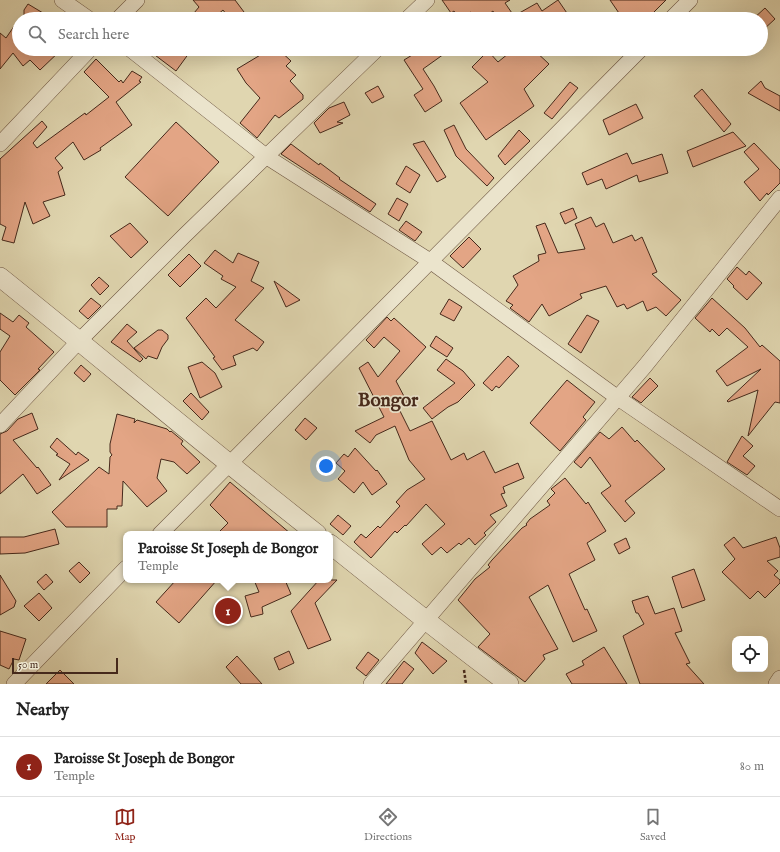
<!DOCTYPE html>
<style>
body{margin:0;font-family:"IM FELL English",serif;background:#f2f2f2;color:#222}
.controls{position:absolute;right:12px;bottom:12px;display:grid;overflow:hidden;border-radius:8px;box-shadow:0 4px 16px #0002}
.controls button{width:36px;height:36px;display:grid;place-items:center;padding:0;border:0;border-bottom:1px solid #e0e0e0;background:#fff;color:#222;font:20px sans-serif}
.scale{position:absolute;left:12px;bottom:10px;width:106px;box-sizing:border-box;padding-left:4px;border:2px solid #46291b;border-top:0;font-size:11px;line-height:14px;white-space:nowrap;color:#46291b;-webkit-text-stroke:3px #ebe4cc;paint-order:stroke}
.you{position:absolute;left:326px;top:466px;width:14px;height:14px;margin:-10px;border:3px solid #fff;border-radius:50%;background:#1a73e8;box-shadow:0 0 0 6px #1a73e833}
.badge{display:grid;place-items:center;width:26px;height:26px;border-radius:50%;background:#8f2418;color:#fff;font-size:13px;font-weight:700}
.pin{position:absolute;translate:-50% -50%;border:2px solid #fff;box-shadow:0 1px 4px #0006}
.popup{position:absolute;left:123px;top:531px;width:210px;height:52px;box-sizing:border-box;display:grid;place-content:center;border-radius:8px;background:#fff;filter:drop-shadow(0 1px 3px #0005);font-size:13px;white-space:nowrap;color:#767676}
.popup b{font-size:15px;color:#222}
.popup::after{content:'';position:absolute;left:50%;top:100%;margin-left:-8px;border:8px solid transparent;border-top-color:#fff}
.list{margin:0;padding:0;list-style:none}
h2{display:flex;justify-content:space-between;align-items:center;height:52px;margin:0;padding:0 16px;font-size:17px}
h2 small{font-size:13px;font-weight:400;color:#767676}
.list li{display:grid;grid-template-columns:26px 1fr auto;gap:12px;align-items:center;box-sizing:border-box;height:60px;padding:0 16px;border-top:1px solid #e0e0e0}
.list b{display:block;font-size:15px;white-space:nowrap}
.list p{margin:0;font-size:13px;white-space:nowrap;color:#767676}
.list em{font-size:13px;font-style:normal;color:#767676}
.icon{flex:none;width:22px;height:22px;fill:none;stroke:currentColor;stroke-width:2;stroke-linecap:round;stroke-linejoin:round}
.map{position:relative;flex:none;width:780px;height:684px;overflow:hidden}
.search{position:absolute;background:#fff;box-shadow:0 4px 16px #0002;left:12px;right:12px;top:12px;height:44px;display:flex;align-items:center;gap:10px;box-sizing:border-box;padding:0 14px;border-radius:22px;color:#767676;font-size:15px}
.sheet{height:112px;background:#fff}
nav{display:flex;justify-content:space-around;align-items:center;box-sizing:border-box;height:56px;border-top:1px solid #e0e0e0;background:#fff;font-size:11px;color:#767676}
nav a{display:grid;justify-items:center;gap:2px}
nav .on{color:#8f2418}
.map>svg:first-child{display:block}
.building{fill:#e3a585;stroke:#46291b}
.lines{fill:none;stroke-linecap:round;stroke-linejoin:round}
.minor-casing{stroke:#6c5440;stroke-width:16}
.tertiary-casing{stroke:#6c5440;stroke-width:20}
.path{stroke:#46291b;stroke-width:2.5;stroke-dasharray:3 2;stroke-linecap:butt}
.minor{stroke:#ebe4cc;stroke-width:15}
.tertiary{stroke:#ebe4cc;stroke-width:19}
.labels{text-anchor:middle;stroke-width:3.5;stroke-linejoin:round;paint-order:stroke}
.town-label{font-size:19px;font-weight:bold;fill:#46291b;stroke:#ebe4cc}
</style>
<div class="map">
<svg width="780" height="684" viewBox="0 0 780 684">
<rect width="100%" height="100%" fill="#e0d6b0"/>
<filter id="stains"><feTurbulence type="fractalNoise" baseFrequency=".005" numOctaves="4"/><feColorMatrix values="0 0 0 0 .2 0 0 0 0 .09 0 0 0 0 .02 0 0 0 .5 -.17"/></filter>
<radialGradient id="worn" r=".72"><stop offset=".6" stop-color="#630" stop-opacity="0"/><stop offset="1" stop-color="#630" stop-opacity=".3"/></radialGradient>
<g class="building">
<path d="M193,0h42l9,12 -9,7h-5l-7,-9 -8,7 -5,-5 -6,7h-15l10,-12z"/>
<path d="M442,0h68l-5,3 9,13 23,-13 5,8 16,-11 13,19h-73l-5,-8 -11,8h-6l-5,-7 -12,6 -5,-7 -3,2z"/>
<path d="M610,0h56l-19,19h-24z"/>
<path d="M28,4l25,15h-22l-4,-2 -3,-2v-5z"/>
<path d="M765,8l10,11 -12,11 -2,-1v-10h-8z"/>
<path d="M19,19v30h43l-22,21 -10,-10 -7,6 -10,-13 -13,16v-36l6,5z"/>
<path d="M147,49h45l-16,22z"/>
<path d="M267,49h11l13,12 -5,5 10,9 -6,6 13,14v4l-24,19 -4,-3 -18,23 -17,-15 20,-25 -14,-15 -9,-14 25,-15z"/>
<path d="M422,49h29l-28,20 11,17 8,15 -17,11 -11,-17 9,-6 -19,-29z"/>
<path d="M514,49h19l16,15 -25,25 10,17 -48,34 -26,-37 28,-21 -16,-15 16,-16 10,11z"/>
<path d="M96,59l23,23 2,-2 2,3 9,-12 10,6 -3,4 2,1 -25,20 16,23 -32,23 1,2 -17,10 -11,-18 -18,16 8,10 -5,4 7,23 -22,7 7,14 -17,8 -8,-22 -11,41 -12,-3 4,-13 -6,-3v-65l42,-38 5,6 -14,16 4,5 48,-35 1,2 23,-18 -25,-25z"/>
<path d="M761,81l4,7 15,8v15l-32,-18z"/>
<path d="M570,82l8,6 -26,31 -8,-6z"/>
<path d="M378,86l6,11 -12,6 -7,-10z"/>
<path d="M702,89l29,35 -7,8 -30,-36z"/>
<path d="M344,102l6,13 -13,7 6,1 -23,10 -6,-10 15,-15z"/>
<path d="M636,104l7,14 -34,17 -6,-15z"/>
<path d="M176,122l43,40 -51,54 -43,-39z"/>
<path d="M454,125l12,24 28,29 -7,8 -31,-30 -12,-26z"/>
<path d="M519,130l11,11 -25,24 -7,-9z"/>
<path d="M733,132l13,14 -53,21 -6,-16z"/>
<path d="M424,141l22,36 -9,5 -24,-38z"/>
<path d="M754,143l26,27v13l-12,12 -1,-2 -7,8 -16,-19 15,-13 -15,-17z"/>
<path d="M291,144l28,21 1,-2 20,15 -1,1 37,25 -6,8 -89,-58z"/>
<path d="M627,153l5,11 30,-10 6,19 -29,9 -2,-7 -31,14 -4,-10 -15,6 -5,-12z"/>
<path d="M406,166l14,9 -10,18 -14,-9z"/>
<path d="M397,198l11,6 -9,17 -11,-7z"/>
<path d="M573,208l4,10 -12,6 -5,-11z"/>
<path d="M591,217l5,10 8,-4 9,20 19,-8 3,6 7,-4 15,35 -5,2 29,26 -15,16 -10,-9 -9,4 -4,-10 -16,8 -3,-5 -7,3 -11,-21 -26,8 2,4 -33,18 -7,-12 -13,18 -19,-14 3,-3 -7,-4 12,-16 -5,-9 26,-15 -1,-6 8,-2 -10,-27 9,-3 13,30 27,-4 -10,-25z"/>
<path d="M406,221l16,11 -7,9 -16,-11z"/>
<path d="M130,223l18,19 -17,16 -21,-22z"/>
<path d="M469,237l12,12 -18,19 -13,-12z"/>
<path d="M215,250l18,13 5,-10 21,9 -8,19 13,7 -29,32 29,22 -7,9 -4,-3 -20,8 3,9 -14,5 -9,-12 2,-1 -29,-39 20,-20 10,10 20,-21 -15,-8 2,-3 -19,-13z"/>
<path d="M189,254l12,12 -21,21 -12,-12z"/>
<path d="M737,267l9,8 3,-4 13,12 -15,17 -14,-13 1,-1 -7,-7z"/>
<path d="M99,277l10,9 -9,9 -9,-10z"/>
<path d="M274,281l26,19 -14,7z"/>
<path d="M91,298l10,8 -13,13 -9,-8z"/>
<path d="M712,298l33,30 15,19 2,-2 18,16v42l-5,-1 -27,34 10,-46 -30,12 -1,-1 34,-32 -34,17 -11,-15 32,-24 -21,-19 -8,8 -7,-7 -2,3 -15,-14z"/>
<path d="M449,299l13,8 -8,14 -14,-7z"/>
<path d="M0,313l13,9 6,-7 10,8 -3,4 28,25 -16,17 2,1 -25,25 -15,-15v-28l10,-16 -10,-7z"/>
<path d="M587,315l12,6 -18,32 -13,-9z"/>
<path d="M387,317l4,4 3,-3 32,29 -30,34 11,21 -9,5 12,24 22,-10 19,39 13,-7 3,7 17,-9 11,22 23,-10 6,15 -21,9 2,6 -4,1 6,12 -17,9 6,7 -12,11 2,2 -11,10 -6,-7 -8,7 -2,-2 -12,10 -6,-6 -9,8 -10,-11 23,-20 -19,-20 -20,22 -1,-1 -8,8 -2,-2 -24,27 -17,-16 7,-8 5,4 12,-12 2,2 20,-22 -4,-4 11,-12 18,-11 -16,-19 -14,-34 -19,9 -6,8 -15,-12 29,-14 -25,-49 9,-6 10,15 22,-26 -16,-14 -10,11 -8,-8z"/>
<path d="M127,324l10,8 -10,9 16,18 -3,3 -29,-20z"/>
<path d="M158,330h4l6,5v4l-6,8 -5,12 -9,-3 -2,3 -12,-11z"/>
<path d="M436,336l17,12 -6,9 -17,-11z"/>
<path d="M508,356l11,10 -20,22 -3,-2 -4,5 -9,-8z"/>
<path d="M446,359l17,12 12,14 -17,17 -10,5 -16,12 -9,-11 32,-25 -18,-13z"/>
<path d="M202,362l13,11 7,14 -22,11 -12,-31z"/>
<path d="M81,365l10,9 -7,8 -10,-9z"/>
<path d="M650,378l8,8 -17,17 -9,-6z"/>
<path d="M567,380l28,22 -12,15 3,3 -26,31 -30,-28z"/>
<path d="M191,393l18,19 -7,8 -19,-19z"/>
<path d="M32,413l6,16 -25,11 24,28 1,-1 13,18 -14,9 -14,-20 -23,20v-60l7,-3 11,-12z"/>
<path d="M117,414l18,5 -1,4 3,-3 30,9 3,3 1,-1 12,10 -2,3 19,18 -13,12 -13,-12 -13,-3 -4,19 10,13 -20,16 -24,-26 -1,25h-5v3h-10v18h-41l-14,-15 47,-45 10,7 1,-17 2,-2 -2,-3v-8z"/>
<path d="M305,418l12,10 -11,12 -11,-10z"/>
<path d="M622,427l13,15 2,-2 28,29 -40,32 10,12 -10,9 -24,-29 10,-7 -21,-29 -9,11 -7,-6 26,-30 9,7z"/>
<path d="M742,436l11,10 -10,10 12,10 -8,9 -20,-13z"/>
<path d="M57,438l19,17 2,-3 11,8 -30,20 11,-16 -14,-9 2,-1 -8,-7z"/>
<path d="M355,448l21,23 1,-1 10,14 -15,11 -9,-13 -9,11 -16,-14 7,-8 -9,-8 8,-9 4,3z"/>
<path d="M565,478l21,26 2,-2 18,29 -19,12 8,17 -26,14 16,36 2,-1 10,22 -24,11 -25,-57 -19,12 29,52 -15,6 2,4 -20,23 -47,-35 12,-13 -32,-34 17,-21 15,-12 -2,-2 4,-5 30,-32 5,-3 -1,-1 4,-5 20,-14 -3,-4 8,-8 -4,-4z"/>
<path d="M230,482l61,52h-74l11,-11 -18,-18z"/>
<path d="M338,515l13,11 -8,9 -13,-11z"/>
<path d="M55,529l4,15 -34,9 -25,1v-17h24z"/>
<path d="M734,537l9,11 33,-11 4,11v9l-13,4 11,10 -4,4 6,5v3l-15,15 -7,-7 -8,8 -28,-27 13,-13 -11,-14z"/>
<path d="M626,538l4,10 -11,6 -5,-10z"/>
<path d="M79,562l11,11 -10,10 -11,-12z"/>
<path d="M694,569l11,31 -23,8 -10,-31z"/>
<path d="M46,574l7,8 -9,8 -7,-8z"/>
<path d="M0,575l16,26 -2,6 -14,8z"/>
<path d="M176,580h41l-38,43 -23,-21z"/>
<path d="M254,580h31l6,14 -29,13 1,7 -12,3 -6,-21 14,-4z"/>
<path d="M319,580h18l-22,23 16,37 -23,9 -17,-38z"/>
<path d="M39,593l13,15 -13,13 -15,-15z"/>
<path d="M648,596l7,18 19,-6 8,23 -7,2 15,30 -4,1 18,20h-64l-17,-48 21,-12 -6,-11h-2l-4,-12z"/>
<path d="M0,631l26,8 -7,21 -5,-1 -5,10 -9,-4z"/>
<path d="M422,642l25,19 -14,13 -18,-21z"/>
<path d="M604,647l23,37h-55l-6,-10 18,-9 -2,-4z"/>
<path d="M289,651l5,12 -15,7 -5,-12z"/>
<path d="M368,652l11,8 -13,16 -10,-8z"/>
<path d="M237,656l16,18 9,10h-21l-15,-17z"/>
<path d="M404,661l10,8 -12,15h-16z"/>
<path d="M60,670l14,14h-28z"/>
</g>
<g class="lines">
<defs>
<g id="minor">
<path d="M62,0l27,19"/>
<path d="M118,19l19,-19"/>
<path d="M407,19l20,-19"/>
<path d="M671,19l19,-19"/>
<path d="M130,49l137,108 163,104 188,137 162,111"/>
<path d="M0,144l90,-95"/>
<path d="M0,425l79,-84 105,-105 193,-187"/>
<path d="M160,534l481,-485"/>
<path d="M14,684l112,-116"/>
<path d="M371,684l274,-318 135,-168"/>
<path d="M776,684l4,-6"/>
</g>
<g id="tertiary">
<path d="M0,277c106,85 210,173 317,257"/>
<path d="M330,544c59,47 118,95 179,140"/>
</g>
</defs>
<use href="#minor" class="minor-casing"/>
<use href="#tertiary" class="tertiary-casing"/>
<path class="path" d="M464,670l2,14"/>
<use href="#minor" class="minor"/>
<use href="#tertiary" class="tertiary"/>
</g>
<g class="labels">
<g class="town-label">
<text x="388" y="406">Bongor</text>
</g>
</g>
<rect width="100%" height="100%" filter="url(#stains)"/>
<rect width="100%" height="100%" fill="url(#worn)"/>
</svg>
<div class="controls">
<button><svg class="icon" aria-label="locate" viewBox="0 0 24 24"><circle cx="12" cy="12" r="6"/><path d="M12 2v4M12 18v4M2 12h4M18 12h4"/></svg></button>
</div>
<div class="scale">50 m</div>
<div class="you"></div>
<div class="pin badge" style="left:228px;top:611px">1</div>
<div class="popup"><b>Paroisse St Joseph de Bongor</b>Temple</div>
<div class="search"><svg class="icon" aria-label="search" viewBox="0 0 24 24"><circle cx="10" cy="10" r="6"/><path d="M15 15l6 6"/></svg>Search here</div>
</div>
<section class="sheet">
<h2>Nearby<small></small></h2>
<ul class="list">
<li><span class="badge">1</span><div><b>Paroisse St Joseph de Bongor</b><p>Temple</p></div><em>80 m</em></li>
</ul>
</section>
<nav>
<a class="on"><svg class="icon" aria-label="map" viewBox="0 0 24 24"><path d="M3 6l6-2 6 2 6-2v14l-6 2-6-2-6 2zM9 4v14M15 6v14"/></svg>Map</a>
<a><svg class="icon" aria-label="directions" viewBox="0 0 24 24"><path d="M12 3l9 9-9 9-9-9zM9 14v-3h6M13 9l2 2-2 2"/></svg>Directions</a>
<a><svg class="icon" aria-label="saved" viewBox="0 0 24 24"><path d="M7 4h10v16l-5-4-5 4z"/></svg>Saved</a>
</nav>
